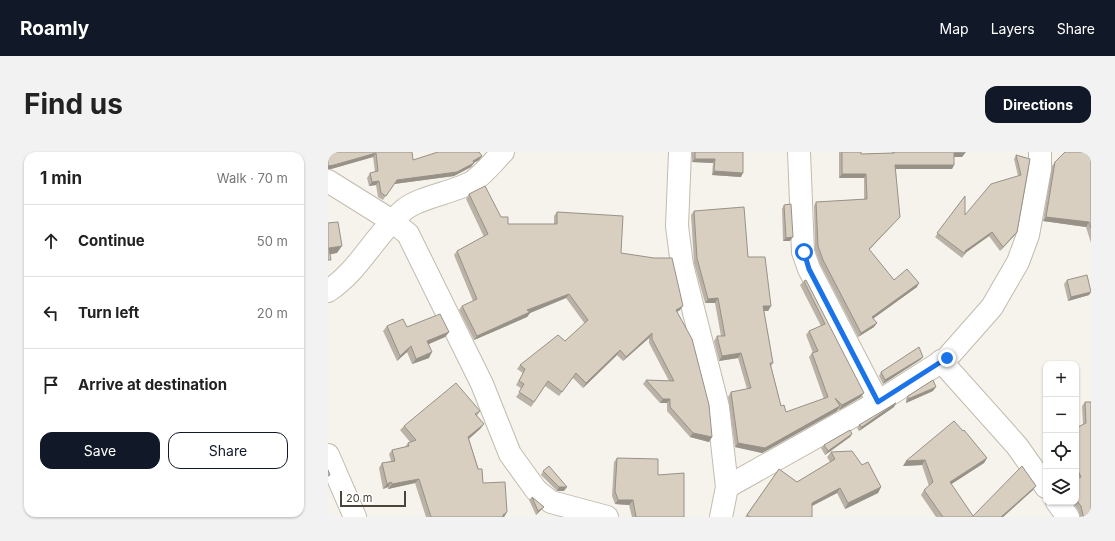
<!DOCTYPE html>
<meta charset="utf-8">
<style>
body{margin:0;font-family:Inter,sans-serif;background:#f2f2f2;color:#222}
.controls{position:absolute;right:12px;bottom:12px;display:grid;overflow:hidden;border-radius:8px;box-shadow:0 1px 3px #0004}
.controls button{width:36px;height:36px;display:grid;place-items:center;padding:0;border:0;border-bottom:1px solid #e0e0e0;background:#fff;color:#222;font:20px sans-serif}
.scale{position:absolute;left:12px;bottom:10px;width:66px;box-sizing:border-box;padding-left:4px;border:2px solid #4b4439;border-top:0;font-size:11px;line-height:14px;white-space:nowrap;color:#4b4439;-webkit-text-stroke:3px #fff;paint-order:stroke}
.stop{position:absolute;width:12px;height:12px;margin:-9px;border:3px solid #1a73e8;border-radius:50%;background:#fff}
.stop.end{background:#1a73e8;border-color:#fff;box-shadow:0 1px 4px #0008}
.list{margin:0;padding:0;list-style:none}
h2{display:flex;justify-content:space-between;align-items:center;height:52px;margin:0;padding:0 16px;font-size:17px}
h2 small{font-size:13px;font-weight:400;color:#767676}
.list li{display:grid;grid-template-columns:26px 1fr auto;gap:12px;align-items:center;box-sizing:border-box;height:72px;padding:0 16px;border-top:1px solid #e0e0e0}
.list b{display:block;font-size:15px;white-space:nowrap}
.list em{font-size:13px;font-style:normal;color:#767676}
.actions{display:flex;gap:8px;padding:12px 16px}
.actions a{flex:1;padding:9px 0;border:1px solid #111827;border-radius:12px;text-align:center;font-size:14px;color:#111827}
.actions .main{background:#111827;color:#fff}
.icon{flex:none;width:22px;height:22px;fill:none;stroke:currentColor;stroke-width:2;stroke-linecap:round;stroke-linejoin:round}
.map{position:relative;flex:none;width:763px;height:365px;overflow:hidden;border-radius:12px}
header{display:flex;align-items:center;gap:24px;box-sizing:border-box;height:56px;padding:0 20px;background:#111827;color:#fff}
header strong{font-size:19px}
nav{display:flex;gap:22px;margin-inline-start:auto;font-size:14px}
.intro{display:flex;align-items:center;justify-content:space-between;box-sizing:border-box;height:96px;padding:0 24px}
h1{margin:0;font-size:28px}
.button{padding:10px 18px;border-radius:12px;background:#111827;color:#fff;font-size:14px;font-weight:700}
main{display:flex;gap:24px;padding:0 24px}
aside{flex:1;background:#fff;border-radius:12px;box-shadow:0 1px 3px #0004}
.map>svg:first-child{display:block}
.lines{fill:none;stroke-linecap:round;stroke-linejoin:round}
.minor-casing{stroke:#c2bbae;stroke-width:24}
.minor{stroke:#fff;stroke-width:22}
.wall{fill:#bab2a6}
.shaded-wall{fill:#979187}
.building{fill:#d8cfc1;stroke:#979187}
.route{stroke:#1a73e8;stroke-width:5}
</style>
<header>
<strong>Roamly</strong>
<nav><a>Map</a><a>Layers</a><a>Share</a></nav>
</header>
<div class="intro"><h1>Find us</h1><a class="button">Directions</a></div>
<main>
<aside>
<h2>1 min<small>Walk · 70 m</small></h2>
<ul class="list">
<li><svg class="icon" aria-label="ahead" viewBox="0 0 24 24"><path d="M12 20V5M6 11l6-6 6 6"/></svg><div><b>Continue</b></div><em>50 m</em></li>
<li><svg class="icon" aria-label="left" viewBox="0 0 24 24"><path d="M17 20v-9H6M10 6l-5 5 5 5"/></svg><div><b>Turn left</b></div><em>20 m</em></li>
<li><svg class="icon" aria-label="arrive" viewBox="0 0 24 24"><path d="M6 21V4h12l-3 4 3 4H6"/></svg><div><b>Arrive at destination</b></div></li>
</ul>
<div class="actions"><a class="main">Save</a><a>Share</a></div>
</aside>
<div class="map">
<svg width="763" height="365" viewBox="0 0 763 365">
<rect width="100%" height="100%" fill="#f6f3ec"/>
<g class="lines">
<defs>
<g id="minor">
<path d="M352,0l-3,74 5,39 36,142 9,80 -6,30"/>
<path d="M471,0l4,100 6,17 69,133"/>
<path d="M0,29l64,40 16,13 74,150 28,70 26,36 15,12 56,15"/>
<path d="M0,139c32,-21 48,-58 77,-82 15,-12 50,-17 67,-27 11,-7 22,-21 31,-30"/>
<path d="M613,209l76,85 29,41"/>
<path d="M0,303l27,62"/>
<path d="M399,335l151,-85 69,-44 45,-51 26,-45 10,-27 12,-66v-17"/>
<path d="M729,350l11,15"/>
</g>
</defs>
<use href="#minor" class="minor-casing"/>
<use href="#minor" class="minor"/>
</g>
<g class="wall">
<path d="M0,0h84l1,8 69,-4 -3,4 -5,3 -3,4 -17,9 -60,8 -11,16 -5,-3 -2,-12 -7,1 -2,-8 3,-5 5,-1 -2,-15 -42,12z"/>
<path d="M364,0h51l-2,25 -29,-2 1,-12 -21,-1z"/>
<path d="M511,0h22v2l31,-1v-1h73v1l-3,4h-8v8l-2,4h-56l1,51 -28,30 25,30 23,7 -44,31 1,9 -16,10 -38,-73 -5,-14 -1,-44 2,-4 48,-3v-21h-25z"/>
<path d="M763,0v91l-5,-16 -43,-6 9,-55 3,-4z"/>
<path d="M688,3l14,4 -13,73 -3,4 -14,15 -11,-15 -24,17v1l-3,4 -27,-21 30,-41v19l53,-39 -4,-17z"/>
<path d="M141,42l32,23 7,7h46v-8l3,-4 64,41 59,57 -3,2 35,125 -3,5 -19,-5 -23,-26v-8h-7l-17,-19 3,-4 23,1 -20,-38v-5l-26,23 -6,-6 -34,33 -10,-10 -14,18 -14,-10 -14,21 -15,-10 6,-8 -6,-4 7,-12 -6,-4 3,-4 45,-24 20,-17 -19,-26 -36,15 -3,4 -53,23 -15,-30 3,-4 11,-5 -19,-46 3,-4 27,-14 -18,-38z"/>
<path d="M456,53l6,36h-7l-1,-32z"/>
<path d="M366,59l54,46 23,49 -3,5h-4l9,52 -2,3 10,40 5,6 38,-13 -15,-42 3,-4h1l-7,-18 3,-4 12,-5 -21,-41 4,-4 57,116 -22,13 -1,-1 -1,2 -75,42 -27,-6 -7,-50 3,-5 16,-3 -9,-31 -19,3 -5,-20 3,-5h4l-6,-33h-10l-11,-40 -3,-48z"/>
<path d="M739,128l22,15 -21,6 -4,-17z"/>
<path d="M59,174l20,1 42,5 -4,5 -16,7v14l-17,6 -5,-12 -10,9 -14,-30z"/>
<path d="M595,205l-3,3 -37,24 -4,-8 2,-4z"/>
<path d="M605,239l-27,12v-4l2,-3z"/>
<path d="M757,250h6v115h-11l-2,-7 -6,-8h4v-23h1l-1,-3v-48l7,-3 -1,-19z"/>
<path d="M566,255l-35,24 -2,-3 2,-3z"/>
<path d="M152,259l-3,5 7,8 -4,5 -11,10 14,44 24,29 -3,5h-78l-11,-34 -27,6v-2l-5,2 -4,-21 3,-5 9,-2 -2,-7 3,-4 13,-3 3,-4 2,-1 -10,-12 4,-4z"/>
<path d="M635,279l24,27 -3,5 -33,21 22,32 63,-30 -3,4 -30,27h-67l-15,-22 3,-5 5,-4 -7,-21 -19,1z"/>
<path d="M524,282l-2,3 -25,18 -4,-7 3,-3z"/>
<path d="M503,300l31,13 19,22 -3,6 -33,16 -8,-16 -25,13v11h-67l34,-48 18,13 33,-20 -3,-5z"/>
<path d="M289,306l41,17 26,42h-52l-3,-12 -14,-1 -3,-8 2,-34z"/>
<path d="M215,319l21,20h-7l-16,-16z"/>
<path d="M204,345l12,10 -8,8 -7,-15z"/>
</g>
<g class="shaded-wall">
<path d="M48,1l-3,4 -42,12h-3v-3z"/>
<path d="M626,1h11l-3,4h-10z"/>
<path d="M154,4l-3,4 -6,3h1l-3,4 -17,9 -60,8 3,-4 76,-19z"/>
<path d="M367,7h20l-2,4 -21,-1z"/>
<path d="M567,13h59l-2,4h-59z"/>
<path d="M386,19l29,2 -2,4 -29,-2z"/>
<path d="M514,22h24l-2,4h-25z"/>
<path d="M51,29l-3,4 -7,1 3,-4z"/>
<path d="M572,65l-3,3 -31,33 3,-4z"/>
<path d="M718,65l43,5 -3,5 -43,-6z"/>
<path d="M664,80l-3,4 -25,18 1,-3z"/>
<path d="M689,80l-3,4 -14,15 3,-4z"/>
<path d="M465,85l-3,4h-7l3,-3z"/>
<path d="M14,94l-5,7 -9,2 1,-7z"/>
<path d="M591,131l-2,4 -47,34 2,-4z"/>
<path d="M763,140l-2,3 -21,6 3,-4z"/>
<path d="M241,142l-3,4 -36,15 -3,4 -53,23 3,-4 50,-26z"/>
<path d="M390,146l-3,5h-10l3,-4z"/>
<path d="M355,154l-3,4 -7,4 3,-4z"/>
<path d="M435,154h8l-3,5h-8z"/>
<path d="M549,171l-3,4 -16,10 3,-4z"/>
<path d="M121,180l-4,5 -21,9 3,-5z"/>
<path d="M324,181l-3,5 -26,23 3,-4z"/>
<path d="M83,194l-4,6 -10,9 3,-5z"/>
<path d="M292,198l-3,5 -34,33 3,-5z"/>
<path d="M104,200l-3,6 -17,6 4,-5z"/>
<path d="M413,201l-3,5 -19,3 3,-5z"/>
<path d="M595,205l-3,3 -37,24 2,-4z"/>
<path d="M608,235l-3,4 -27,12 2,-4z"/>
<path d="M536,241l-3,4 -22,13 3,-5z"/>
<path d="M335,247h7l-3,4h-7z"/>
<path d="M568,251l-2,4 -35,24 3,-4z"/>
<path d="M512,254l-3,5 -75,42 -27,-6 3,-4z"/>
<path d="M156,272l-4,5 -15,13 3,-5z"/>
<path d="M365,281l19,4 -3,5 -19,-5z"/>
<path d="M524,282l-2,3 -25,18 3,-4z"/>
<path d="M659,306l-3,5 -37,24 3,-5z"/>
<path d="M597,308l-3,5 -19,1 3,-5z"/>
<path d="M91,327l-4,4 -27,6 4,-5z"/>
<path d="M63,330l-3,5 -5,2 4,-5z"/>
<path d="M708,334l-3,4 -30,27h-2z"/>
<path d="M231,335h8l-3,4h-7z"/>
<path d="M553,335l-3,6 -33,16 3,-6z"/>
<path d="M512,336l-3,5 -29,15 4,-5z"/>
<path d="M290,348h15l-4,5 -14,-1z"/>
<path d="M216,355l-8,8 2,-4z"/>
<path d="M179,360l-3,5h-3l2,-2z"/>
</g>
<g class="building">
<path d="M0,0h84l1,8 25,-8h41l3,4 -9,5 1,2 -17,9 -60,8 -11,16 -5,-3 -2,-12 -7,1 -2,-9 8,-2 -2,-18 -42,12 -6,1z"/>
<path d="M367,0h48v21l-29,-2 1,-12h-20z"/>
<path d="M514,0h19v2l33,-1v-1h71v1h-11v12h-59l5,52 -31,32 25,31 13,-11 12,14 -47,34 5,6 -16,10 -38,-73 -5,-14 -2,-44 51,-3 -1,-25h-24z"/>
<path d="M737,0h26v76l-2,-6 -43,-5 9,-55z"/>
<path d="M688,3l14,4 -13,73 -14,15 -11,-15 -27,19v3l-28,-21 28,-37v19l26,-31 30,-9z"/>
<path d="M157,34l16,31h7v7h49v-12l66,4 -2,37 33,5h18l11,48 -7,4 16,29 17,66 3,32 -19,-4 -23,-26v-8h-7l-17,-19 28,1 -22,-42v-6l-26,24 -6,-7 -34,33 -10,-10 -14,19 -14,-11 -14,21 -15,-10 5,-8 -5,-3 6,-12 -5,-4 38,-30 7,6 23,-21 -19,-26 -42,16 3,2 -53,24 -15,-30 15,-7 -20,-48 31,-17 -19,-40z"/>
<path d="M463,52l2,33 -7,1 -2,-33z"/>
<path d="M416,55l4,50h17l6,49h-8l10,57h-3l11,43 3,-1 2,7 42,-15 -16,-44 6,-2 -9,-20 16,-7 -21,-43 2,-1 58,113 -22,12 -7,-7 5,8 -75,42 -27,-5 -7,-51 20,-4 -10,-35 -19,3 -5,-20h8l-7,-38 -10,1 -11,-41 -3,-47z"/>
<path d="M10,70l4,24 -13,2 2,12h-3v-37z"/>
<path d="M759,123l4,17 -20,5 -4,-17z"/>
<path d="M112,162l9,18 -22,9 5,11 -16,7 -5,-13 -11,10 -13,-30 16,-7 4,8z"/>
<path d="M591,195l4,10 -38,23 -4,-8z"/>
<path d="M605,228l3,7 -28,12v-3z"/>
<path d="M128,231l24,28 -5,3 9,10 -16,13 10,32h4l1,14 22,-1 2,30 -4,3v2h-72l-12,-38 -27,5 -1,-2 -4,2 -5,-21 13,-2 -3,-11 17,-4 -1,-3 8,-3 -12,-14z"/>
<path d="M757,250h6v115h-7l-1,-2 -2,-9 -5,-6v-21l5,-2 -5,-10v-39l10,-5z"/>
<path d="M568,251l-34,24 -3,-2z"/>
<path d="M626,269l9,10 1,-1 23,28 -37,24 23,34 49,-50 14,20 -35,31h-58l-19,-27 9,-8 -8,-22 -19,1z"/>
<path d="M522,278l2,4 -24,17 -4,-6z"/>
<path d="M524,299l10,14 6,-3 13,25 -33,16 -8,-15 -28,15v14h-62l-3,-2 32,-46 18,13 38,-23 -4,-7z"/>
<path d="M289,306l41,1v16l26,-2v44h-48l-3,-17h-15l-3,-9z"/>
<path d="M221,314l18,21h-8l-16,-16z"/>
<path d="M0,318l2,5 -2,1z"/>
<path d="M204,345l12,10 -6,4z"/>
</g>
<g class="lines">
<path class="route" d="M476,100l5,17 69,133 69,-44"/>
</g>
</svg>
<div class="controls">
<button>+</button>
<button>−</button>
<button><svg class="icon" aria-label="locate" viewBox="0 0 24 24"><circle cx="12" cy="12" r="6"/><path d="M12 2v4M12 18v4M2 12h4M18 12h4"/></svg></button>
<button><svg class="icon" aria-label="layers" viewBox="0 0 24 24"><path d="M12 4l9 5-9 5-9-5zM3 14l9 5 9-5"/></svg></button>
</div>
<div class="scale">20 m</div>
<div class="stop" style="left:476px;top:100px"></div>
<div class="stop end" style="left:619px;top:206px"></div>
</div>
</main>
